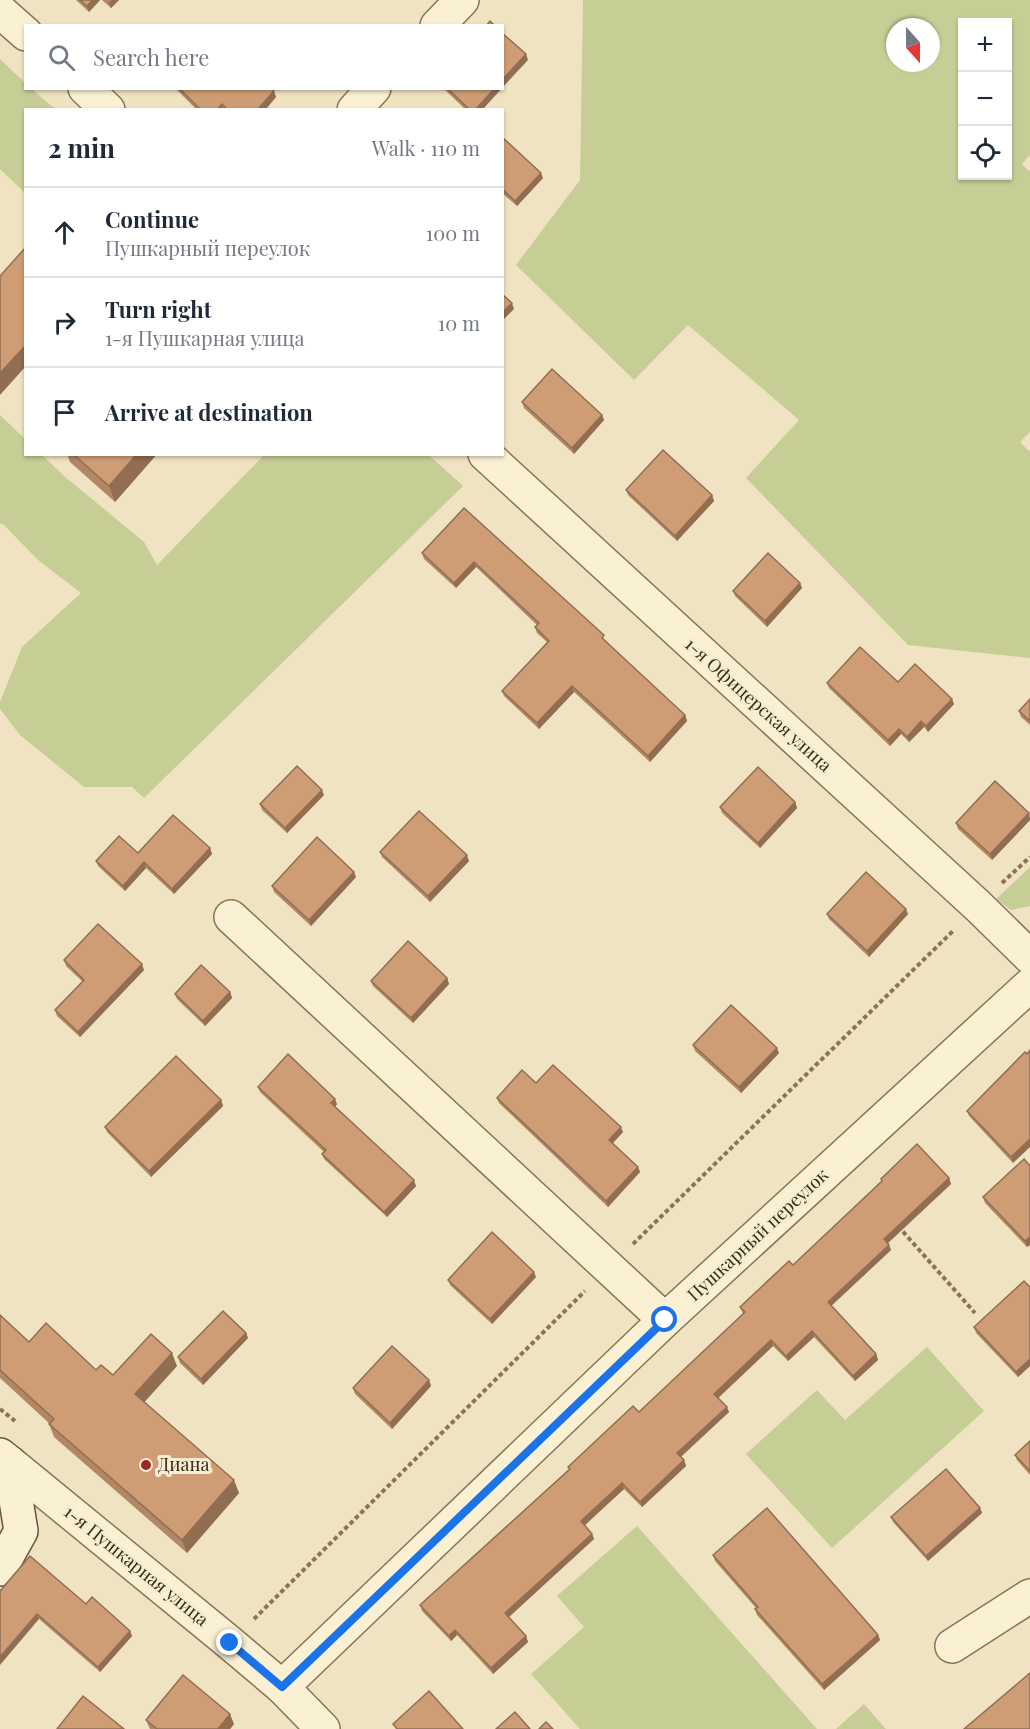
<!DOCTYPE html>
<meta charset="utf-8">
<style>
body{margin:0;font-family:"Playfair Display",serif;background:#f2f2f3;color:#1f2937}
.controls{position:absolute;right:18px;top:18px;display:grid;overflow:hidden;border-radius:0px;box-shadow:0 2px 4px #0004}
.controls button{width:54px;height:54px;display:grid;place-items:center;padding:0;border:0;border-bottom:2px solid #e0e1e3;background:#fff;color:#1f2937;font:30px sans-serif}
.compass{position:absolute;left:886px;top:18px;width:54px;height:54px;border-radius:50%;background:#fff;box-shadow:0 2px 4px #0004;rotate:159deg}
.stop{position:absolute;width:18px;height:18px;margin:-14px;border:4px solid #1a73e8;border-radius:50%;background:#fff}
.stop.end{background:#1a73e8;border-color:#fff;box-shadow:0 2px 6px #0008}
.list{margin:0;padding:0;list-style:none}
h2{display:flex;justify-content:space-between;align-items:center;height:78px;margin:0;padding:0 24px;font-size:26px}
h2 small{font-size:20px;font-weight:400;color:#747a83}
.list li{display:grid;grid-template-columns:39px 1fr auto;gap:18px;align-items:center;box-sizing:border-box;height:90px;padding:0 24px;border-top:2px solid #e0e1e3}
.list b{display:block;font-size:22px;white-space:nowrap}
.list p{margin:0;font-size:20px;white-space:nowrap;color:#747a83}
.list em{font-size:20px;font-style:normal;color:#747a83}
.icon{flex:none;width:33px;height:33px;fill:none;stroke:currentColor;stroke-width:2;stroke-linecap:round;stroke-linejoin:round}
.map{position:relative;flex:none;width:1030px;height:1729px;overflow:hidden}
.search{position:absolute;background:#fff;box-shadow:0 2px 4px #0004;left:24px;top:24px;width:480px;height:66px;display:flex;align-items:center;gap:15px;box-sizing:border-box;padding:0 21px;border-radius:0px;color:#747a83;font-size:22px}
.panel{position:absolute;background:#fff;box-shadow:0 2px 4px #0004;left:24px;top:108px;width:480px;height:348px;border-radius:0px}
.map>svg:first-child{display:block}
.green{fill:#c6ce95;fill-rule:evenodd}
.lines{fill:none;stroke-linecap:round;stroke-linejoin:round}
.minor-casing{stroke:#8a7458;stroke-width:36}
.secondary-casing{stroke:#6b543b;stroke-width:36}
.path{stroke:#8a7458;stroke-width:4;stroke-dasharray:4.5 3;stroke-linecap:butt}
.minor{stroke:#faf0d4;stroke-width:33}
.secondary{stroke:#faf0d4;stroke-width:33}
.wall{fill:#b28765}
.shaded-wall{fill:#916e52}
.building{fill:#cf9d75;stroke:#916e52;stroke-width:1.5}
.route{stroke:#1a73e8;stroke-width:8}
.poi-dot{fill:#9b2826;stroke:#f7edd1;stroke-width:2}
.labels{text-anchor:middle;stroke-width:6;stroke-linejoin:round;paint-order:stroke}
.street-label{font-size:18px;fill:#392b1d;stroke:#f7edd1}
.poi-label{font-size:18px;fill:#392b1d;stroke:#f7edd1;text-anchor:start}
</style>
<div class="map">
<svg width="1030" height="1729" viewBox="0 0 1030 1729">
<rect width="100%" height="100%" fill="#efe3c1"/>
<g class="green">
<path d="M583,0h447v155l-8,9 8,8v260l-10,10 10,10v206l-122,-13 -162,-167 53,-58 -111,-95 -54,55 -118,-115 64,-85zM1008,22v154h-46v-154zM895,27h36v36h-36z"/>
<path d="M0,59l25,24 1,5 6,1 23,20 -29,1 -1,83 -25,-24z"/>
<path d="M0,415l25,24 1,15 16,1 22,21 80,66 13,23 107,-110h165l34,31 -319,312 -12,-11h-48l-64,-52 -20,-26v-7l22,-55 59,-54 -43,-33 -35,-36h-3z"/>
<path d="M1030,867v39l-19,4 -15,-11z"/>
<path d="M927,1347l57,64 -152,137 -86,-94 71,-64 28,30z"/>
<path d="M637,1526l180,203h-237l-49,-55 53,-47 -27,-31z"/>
<path d="M864,1704l22,25h-50z"/>
</g>
<g class="lines">
<defs>
<g id="minor">
<path d="M0,11l26,23"/>
<path d="M437,26l25,-26"/>
<path d="M85,88l23,22"/>
<path d="M354,110l20,-22"/>
<path d="M485,454l493,452 52,51"/>
<path d="M231,917l434,403"/>
<path d="M10,1463l220,180 52,44 41,42"/>
<path d="M952,1646l78,-50"/>
<path d="M282,1687l383,-367 365,-335"/>
</g>
<path id="secondary" d="M0,1455l10,8 11,68 -21,38"/>
</defs>
<use href="#minor" class="minor-casing"/>
<use href="#secondary" class="secondary-casing"/>
<g class="path">
<path d="M1002,883l28,-26"/>
<path d="M898,1226l77,87"/>
<path d="M633,1244l321,-314"/>
<path d="M0,1409l15,12"/>
<path d="M254,1619l331,-328"/>
</g>
<use href="#minor" class="minor"/>
<use href="#secondary" class="secondary"/>
</g>
<g class="wall">
<path d="M76,0h24l-11,12z"/>
<path d="M102,0h17l-8,8z"/>
<path d="M175,88h96l5,9 -11,13h-68z"/>
<path d="M443,88h59l-20,22h-16z"/>
<path d="M502,137l41,41 -26,28 -15,-13z"/>
<path d="M522,402l80,13 2,5 -30,34 -50,-46z"/>
<path d="M67,454h90l-42,48 -45,-40z"/>
<path d="M626,490l86,5 2,6 -37,40 -49,-46z"/>
<path d="M464,508l221,207 2,6 -37,41 -76,-70 -35,37 -35,-33 -2,-5 45,-49 -10,-9 -2,-6 2,-2 -61,-58 -20,21 -32,-29 -2,-6z"/>
<path d="M800,583l2,5 -35,39 -32,-31 -2,-5z"/>
<path d="M898,682l56,22 -26,28 -4,-5 -15,15 -8,-8 -11,12 -61,-58 -2,-5z"/>
<path d="M1030,699v26l-9,-8 -2,-6z"/>
<path d="M324,795l-37,38 -25,-23 -2,-6z"/>
<path d="M795,802l2,6 -37,40 -38,-35 -2,-6z"/>
<path d="M1029,813l1,7 -38,40 -34,-31 -2,-6z"/>
<path d="M210,848l2,6 -38,40 -28,-26 -21,23 -27,-25 -2,-5 42,-8z"/>
<path d="M380,852l89,9 -39,41 -48,-45z"/>
<path d="M356,877l-45,49 -37,-34 -2,-6z"/>
<path d="M827,914h81l-39,43 -40,-38z"/>
<path d="M64,960l80,10 -64,67 -23,-21 -2,-6 28,-28 -17,-16z"/>
<path d="M447,978l2,6 -36,39 -40,-37 -2,-5z"/>
<path d="M230,992l2,6 -27,28 -28,-27 -2,-5z"/>
<path d="M693,1045l86,8 -38,40 -46,-42z"/>
<path d="M1027,1054l-14,109 -44,-47 -2,-5z"/>
<path d="M536,1083l87,49 -10,11 25,24 2,5 -32,35 -109,-104 -2,-5z"/>
<path d="M258,1087l79,17 -2,3 81,79 -29,31 -63,-58 -2,-5 2,-2 -64,-60z"/>
<path d="M221,1100l2,6 -72,71 -44,-45 -2,-5z"/>
<path d="M1030,1166v79l-3,2 -42,-44 -2,-6z"/>
<path d="M949,1178l2,6 -64,59 4,7 -60,56 45,48 2,6 -23,21 -41,-44 -26,24 -15,-15 -55,52 11,14 -48,45 3,3 2,6 -44,41 -18,-18 -40,36 8,9 2,5 -86,78 18,19 2,6 -35,32 -36,-39 -6,6 -29,-30 -2,-6 149,-136 -1,-2 71,-55 104,-98 -3,-7 53,-42 89,-83 -1,-3z"/>
<path d="M536,1277l-44,47 -42,-39 -2,-5z"/>
<path d="M1030,1287v79l-12,11 -42,-44 -2,-6z"/>
<path d="M0,1315l29,27 67,28 17,5 64,-9 -33,36 95,91 -52,60 -133,-116 -5,-13h1l-50,-46z"/>
<path d="M246,1333l2,5 -45,47 -23,-22 -2,-6z"/>
<path d="M429,1380l2,6 -39,43 -37,-35 -2,-6z"/>
<path d="M1030,1441v34l-13,-15 -2,-5z"/>
<path d="M980,1508l2,5 -54,48 -35,-39 -2,-5z"/>
<path d="M713,1555l165,80 2,5 -56,50 -67,-75 -2,-6 1,-1 -41,-47z"/>
<path d="M0,1591l130,40 2,5 -32,36 -61,-53z"/>
<path d="M146,1720l88,4 -4,5h-80z"/>
</g>
<g class="shaded-wall">
<path d="M93,0h7l-11,12 -2,-6z"/>
<path d="M112,0h7l-8,8 -2,-5z"/>
<path d="M526,54l2,6 -26,28v-8z"/>
<path d="M495,88h7l-20,22h-7z"/>
<path d="M274,91l2,6 -11,13h-8z"/>
<path d="M222,104l2,6h-7z"/>
<path d="M541,173l2,5 -26,28 -2,-5z"/>
<path d="M512,303l2,6 -12,12v-8z"/>
<path d="M26,345v21l-26,29v-22z"/>
<path d="M602,415l2,5 -30,34 -2,-6z"/>
<path d="M137,454h20l-42,48 -6,-16z"/>
<path d="M712,495l2,6 -37,40 -2,-5z"/>
<path d="M474,562l2,5 -20,21 -2,-5z"/>
<path d="M800,583l2,5 -35,39 -2,-6z"/>
<path d="M572,686l2,6 -35,37 -2,-6z"/>
<path d="M952,699l2,5 -26,28 -2,-6z"/>
<path d="M685,715l2,6 -37,41 -2,-6z"/>
<path d="M921,721l3,6 -15,15 -2,-5z"/>
<path d="M899,729l2,5 -11,12 -2,-6z"/>
<path d="M322,790l2,5 -37,38 -2,-5z"/>
<path d="M795,802l2,6 -37,40 -2,-5z"/>
<path d="M1029,813l1,7 -38,40 -2,-6z"/>
<path d="M210,848l2,6 -38,40 -2,-5z"/>
<path d="M467,855l2,6 -39,41 -2,-6z"/>
<path d="M144,862l2,6 -21,23 -2,-5z"/>
<path d="M354,872l2,5 -45,49 -2,-6z"/>
<path d="M906,909l2,5 -39,43 -2,-6z"/>
<path d="M142,964l2,6 -64,67 -2,-5z"/>
<path d="M447,978l2,6 -36,39 -2,-5z"/>
<path d="M230,992l2,6 -27,28 -2,-5z"/>
<path d="M777,1048l2,5 -38,40 -2,-6z"/>
<path d="M335,1099l2,5 -4,5 -2,-6z"/>
<path d="M221,1100l2,6 -72,71 -2,-6z"/>
<path d="M621,1127l2,5 -12,13 -2,-5z"/>
<path d="M1030,1139v8l-17,16 -2,-6z"/>
<path d="M638,1167l2,5 -32,35 -2,-6z"/>
<path d="M949,1178l2,6 -65,61 -2,-6z"/>
<path d="M414,1180l2,6 -29,31 -3,-5z"/>
<path d="M1030,1237v8l-3,2 -2,-6z"/>
<path d="M889,1245l2,5 -61,57 -2,-5z"/>
<path d="M534,1272l2,5 -44,47 -2,-5z"/>
<path d="M812,1331l2,6 -26,24 -2,-5z"/>
<path d="M246,1333l2,5 -45,47 -2,-6z"/>
<path d="M771,1340l2,6 -57,54 -2,-6z"/>
<path d="M172,1353l5,13 -37,41 -5,-13z"/>
<path d="M876,1354l2,6 -23,21 -2,-5z"/>
<path d="M1030,1359v7l-12,11 -2,-5z"/>
<path d="M429,1380l2,6 -39,43 -2,-6z"/>
<path d="M727,1407l2,5 -50,46 -2,-5z"/>
<path d="M684,1460l2,6 -44,41 -2,-5z"/>
<path d="M234,1480l5,13 -52,60 -5,-13z"/>
<path d="M622,1483l2,6 -41,38 -2,-6z"/>
<path d="M980,1508l2,5 -54,48 -2,-5z"/>
<path d="M592,1534l2,5 -87,80 -2,-6z"/>
<path d="M37,1614l2,5 -39,46v-8z"/>
<path d="M455,1630l2,5 -6,6 -2,-5z"/>
<path d="M130,1631l2,5 -32,36 -2,-5z"/>
<path d="M878,1635l2,5 -56,50 -2,-6z"/>
<path d="M526,1636l2,6 -35,32 -2,-6z"/>
<path d="M230,1714l4,10 -4,5h-12z"/>
</g>
<g class="building">
<path d="M80,0h13l-6,6z"/>
<path d="M490,21l5,5h-9z"/>
<path d="M502,33l24,21 -24,26z"/>
<path d="M179,88h92l3,3 -17,19h-29l-6,-6 -5,6h-16z"/>
<path d="M447,88h48l-20,22h-5z"/>
<path d="M502,137l39,36 -26,28 -13,-12z"/>
<path d="M26,247v98l-26,28v-97z"/>
<path d="M502,294l10,9 -10,10z"/>
<path d="M552,369l50,46 -30,33 -50,-46z"/>
<path d="M663,450l49,45 -37,41 -49,-46z"/>
<path d="M73,454h64l-28,32z"/>
<path d="M464,508l140,127 -2,3 83,77 -37,41 -76,-70 -35,37 -35,-32 47,-50 -14,-14 4,-4 -65,-61 -20,21 -32,-30z"/>
<path d="M768,553l32,30 -35,38 -32,-30z"/>
<path d="M860,647l38,35 17,-18 37,35 -26,27 -5,-5 -14,16 -8,-8 -11,11 -61,-57z"/>
<path d="M1030,699v22l-11,-10z"/>
<path d="M297,766l25,24 -37,38 -25,-24z"/>
<path d="M758,767l37,35 -37,41 -38,-36z"/>
<path d="M995,781l34,32 -39,41 -34,-31z"/>
<path d="M419,811l48,44 -39,41 -48,-44z"/>
<path d="M173,815l37,33 -38,41 -28,-27 -21,24 -27,-25 23,-25 19,17z"/>
<path d="M317,837l37,35 -45,48 -37,-34z"/>
<path d="M866,872l40,37 -39,42 -40,-37z"/>
<path d="M98,924l44,40 -64,68 -23,-22 29,-30 -20,-20z"/>
<path d="M408,941l39,37 -36,40 -40,-37z"/>
<path d="M201,965l29,27 -27,29 -28,-27z"/>
<path d="M731,1005l46,43 -38,39 -46,-42z"/>
<path d="M1030,1050v89l-19,18 -44,-46 58,-59 2,2z"/>
<path d="M288,1054l47,45 -4,4 83,77 -30,32 -62,-58 4,-4 -68,-63z"/>
<path d="M176,1056l45,44 -72,71 -44,-44z"/>
<path d="M553,1065l68,62 -12,13 29,27 -32,34 -109,-103 25,-28 14,13z"/>
<path d="M917,1144l32,34 -65,61 5,6 -61,57 48,52 -23,22 -41,-45 -26,25 -15,-16 -57,54 13,13 -50,46 7,7 -44,42 -18,-19 -41,38 11,13 -87,79 21,23 -35,32 -36,-38 -6,6 -29,-31 150,-136 -2,-2 65,-61 6,6 106,-100 -5,-5 49,-46 4,4 89,-84 -1,-2z"/>
<path d="M1024,1159l6,7v71l-5,4 -42,-44z"/>
<path d="M492,1232l42,40 -44,47 -42,-39z"/>
<path d="M1024,1281l6,6v72l-14,13 -42,-45z"/>
<path d="M223,1311l23,22 -45,46 -23,-22z"/>
<path d="M0,1315l29,27 17,-19 50,47 5,-5 12,10 38,-41 21,19 -37,41 99,86 -52,60 -133,-116 5,-5 -54,-49z"/>
<path d="M392,1346l37,34 -39,43 -37,-35z"/>
<path d="M1030,1441v30l-15,-16z"/>
<path d="M946,1469l34,39 -54,48 -35,-39z"/>
<path d="M767,1508l111,127 -56,49 -67,-75 3,-2 -45,-52z"/>
<path d="M30,1556l56,48 6,-7 38,34 -32,36 -61,-53 -37,43v-66z"/>
<path d="M1030,1673v56h-66z"/>
<path d="M183,1675l47,39 -12,15h-61l-11,-9z"/>
<path d="M429,1691l34,38h-66l-4,-5z"/>
<path d="M83,1696l41,33h-67z"/>
<path d="M515,1712l15,17h-34z"/>
<path d="M546,1722l7,7h-14z"/>
</g>
<g class="lines">
<path class="route" d="M230,1643l52,44 383,-367"/>
</g>
<circle class="poi-dot" cx="146" cy="1465" r="6"/>
<g class="labels">
<g class="street-label">
<text transform="translate(758 705) rotate(42)" y="6">1-я Офицерская улица</text>
<text transform="translate(758 1235) rotate(-43)" y="6">Пушкарный переулок</text>
<text transform="translate(136 1566) rotate(39)" y="6">1-я Пушкарная улица</text>
</g>
<g class="poi-label">
<text x="158" y="1471">Диана</text>
</g>
</g>
</svg>
<div class="controls">
<button>+</button>
<button>−</button>
<button><svg class="icon" aria-label="locate" viewBox="0 0 24 24"><circle cx="12" cy="12" r="6"/><path d="M12 2v4M12 18v4M2 12h4M18 12h4"/></svg></button>
</div>
<svg class="compass" viewBox="-18 -18 36 36"><path d="M0-13l5 13h-10z" fill="#e53935"/><path d="M0 13l5-13h-10z" fill="#747a83"/></svg>
<div class="stop" style="left:665px;top:1320px"></div>
<div class="stop end" style="left:230px;top:1643px"></div>
<div class="search"><svg class="icon" aria-label="search" viewBox="0 0 24 24"><circle cx="10" cy="10" r="6"/><path d="M15 15l6 6"/></svg>Search here</div>
<section class="panel">
<h2>2 min<small>Walk · 110 m</small></h2>
<ul class="list">
<li><svg class="icon" aria-label="ahead" viewBox="0 0 24 24"><path d="M12 20V5M6 11l6-6 6 6"/></svg><div><b>Continue</b><p>Пушкарный переулок</p></div><em>100 m</em></li>
<li><svg class="icon" aria-label="right" viewBox="0 0 24 24"><path d="M7 20v-9h11M14 6l5 5-5 5"/></svg><div><b>Turn right</b><p>1-я Пушкарная улица</p></div><em>10 m</em></li>
<li><svg class="icon" aria-label="arrive" viewBox="0 0 24 24"><path d="M6 21V4h12l-3 4 3 4H6"/></svg><div><b>Arrive at destination</b></div></li>
</ul>
</section>
</div>
